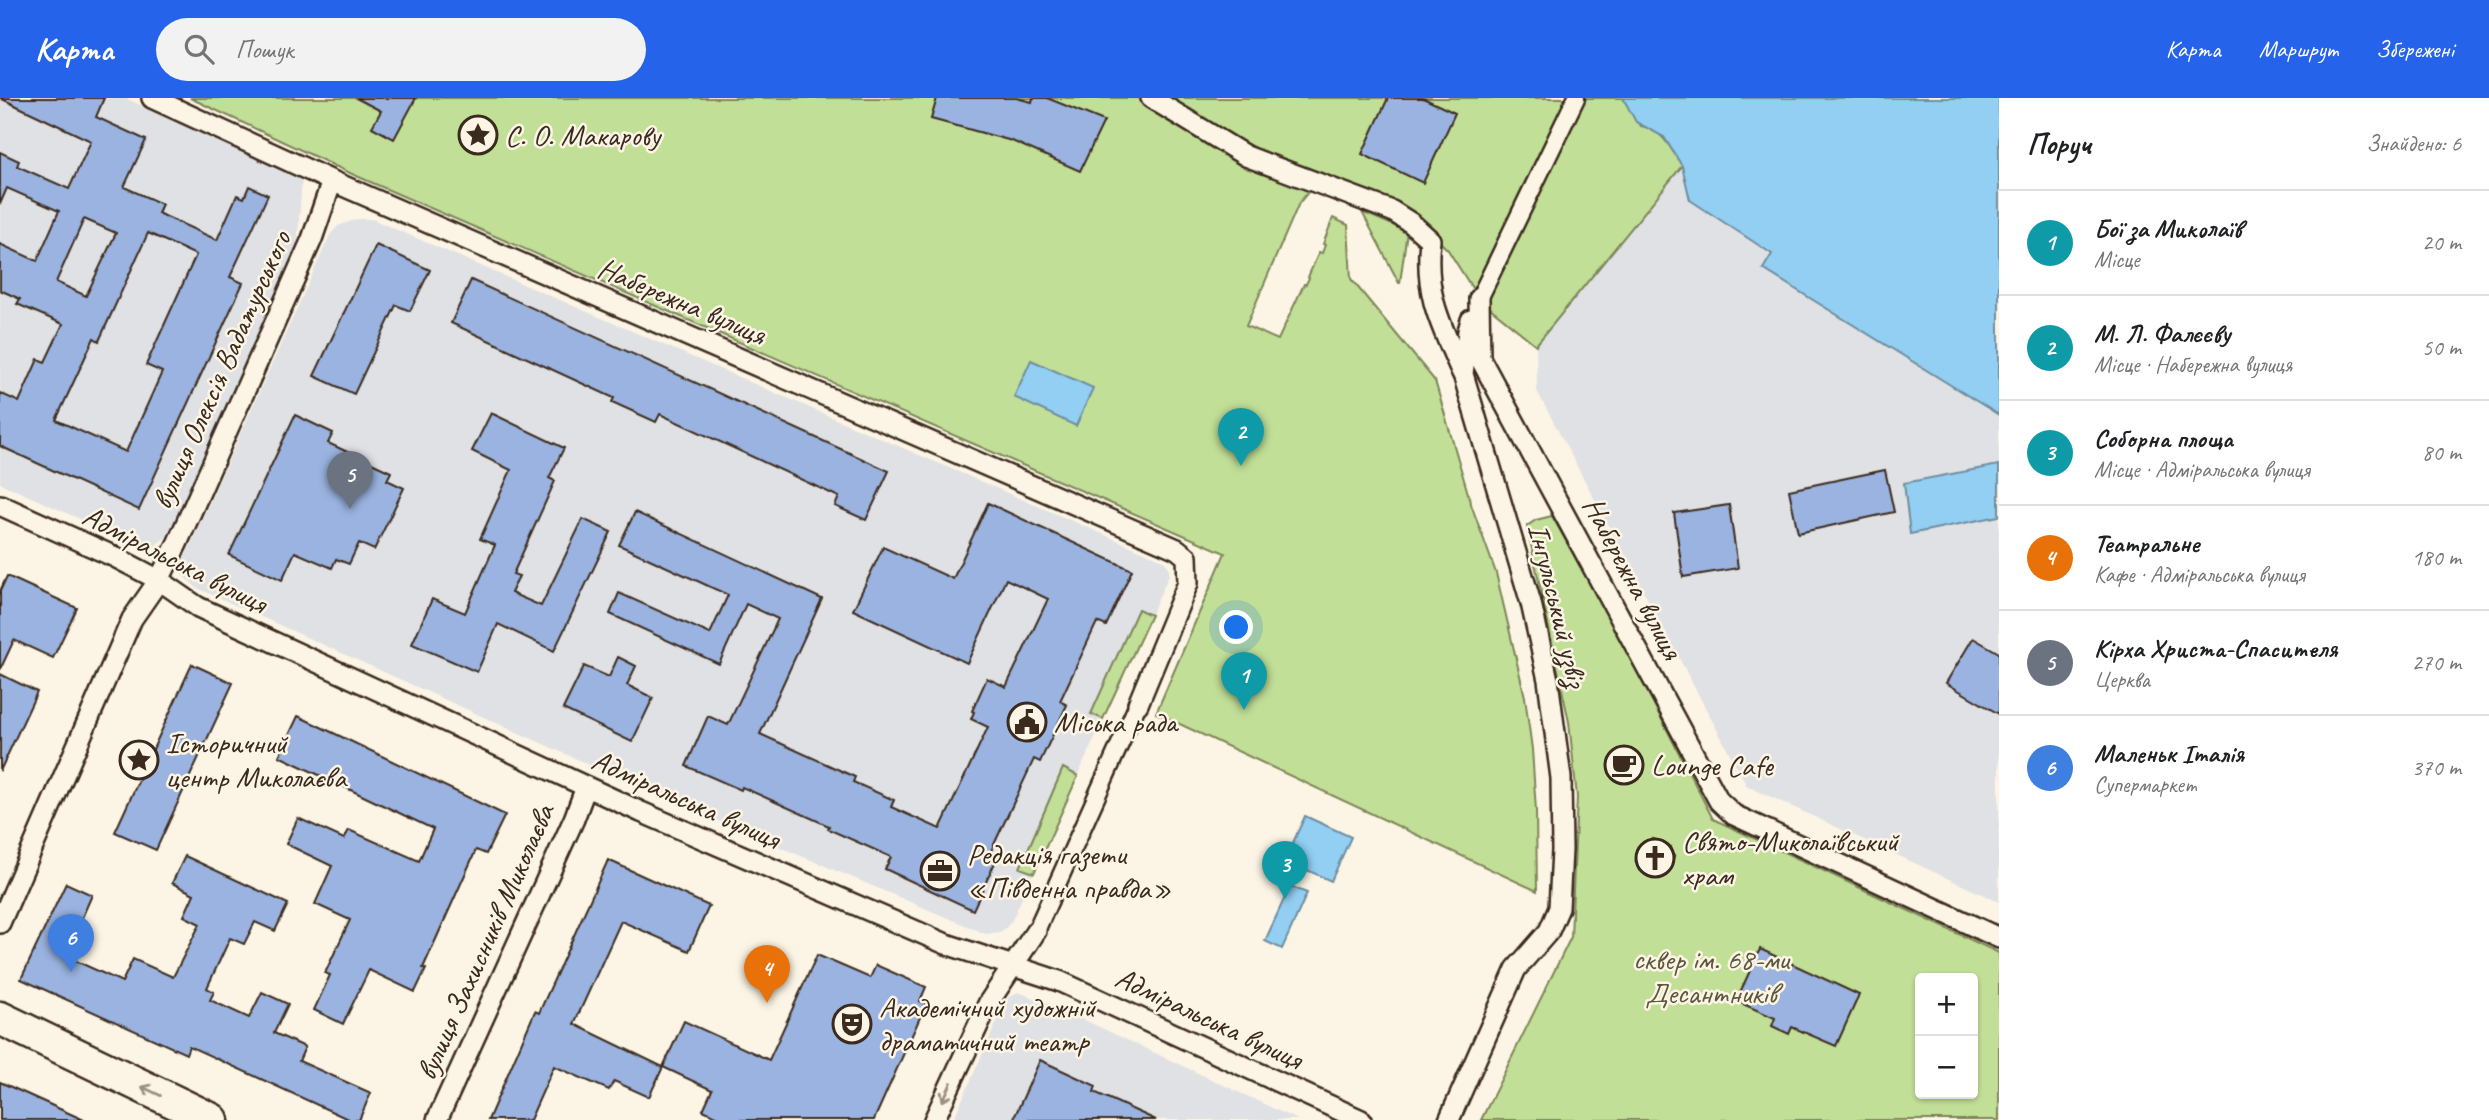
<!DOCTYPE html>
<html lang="uk">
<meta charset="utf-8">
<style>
body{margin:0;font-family:Caveat,sans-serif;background:#f2f2f2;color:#202124}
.controls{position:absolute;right:21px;bottom:21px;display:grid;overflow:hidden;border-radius:7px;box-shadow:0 2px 5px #0004}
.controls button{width:63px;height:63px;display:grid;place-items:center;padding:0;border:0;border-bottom:2px solid #e0e0e0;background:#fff;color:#202124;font:35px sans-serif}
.you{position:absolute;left:1237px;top:530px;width:24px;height:24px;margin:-18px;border:5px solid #fff;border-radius:50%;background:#1a73e8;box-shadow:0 0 0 10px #1a73e833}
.badge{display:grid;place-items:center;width:46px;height:46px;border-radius:50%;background:#2563eb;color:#fff;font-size:23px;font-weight:700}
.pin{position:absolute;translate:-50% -58px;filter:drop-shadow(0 2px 4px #0008)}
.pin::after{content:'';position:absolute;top:37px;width:24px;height:21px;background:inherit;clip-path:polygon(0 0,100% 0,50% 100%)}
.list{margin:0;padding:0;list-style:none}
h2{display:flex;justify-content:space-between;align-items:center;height:91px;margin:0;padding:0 28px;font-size:30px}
h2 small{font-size:23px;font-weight:400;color:#757577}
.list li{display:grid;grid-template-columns:46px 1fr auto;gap:21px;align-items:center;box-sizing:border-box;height:105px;padding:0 28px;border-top:2px solid #e0e0e0}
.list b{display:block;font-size:26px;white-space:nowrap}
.list p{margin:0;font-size:23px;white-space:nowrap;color:#757577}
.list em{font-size:23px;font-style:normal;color:#757577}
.icon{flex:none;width:38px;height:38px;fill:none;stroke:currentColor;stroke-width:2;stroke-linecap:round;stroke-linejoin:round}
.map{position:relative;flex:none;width:1999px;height:1022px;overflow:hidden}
header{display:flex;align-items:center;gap:42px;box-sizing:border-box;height:98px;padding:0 35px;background:#2563eb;color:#fff}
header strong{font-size:33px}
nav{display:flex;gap:38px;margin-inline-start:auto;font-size:24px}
.search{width:490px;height:63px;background:#f2f2f2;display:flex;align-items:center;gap:18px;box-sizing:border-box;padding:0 24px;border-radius:38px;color:#757577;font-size:26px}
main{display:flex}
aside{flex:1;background:#fff}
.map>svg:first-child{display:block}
.built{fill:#dfe1e4}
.green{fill:#c1df97;stroke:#7e845a;stroke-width:2;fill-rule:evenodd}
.water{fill:#92cff3;stroke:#6f8d9e;stroke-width:2}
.building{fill:#9ab3e0;stroke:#3b2a1e;stroke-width:2;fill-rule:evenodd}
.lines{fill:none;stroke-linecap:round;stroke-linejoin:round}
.pedestrian-casing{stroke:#3b2a1e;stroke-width:21}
.minor-casing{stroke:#3b2a1e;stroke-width:24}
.primary-casing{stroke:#3b2a1e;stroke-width:37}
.pedestrian{stroke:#fcf5e5;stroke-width:16}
.minor{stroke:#fcf5e5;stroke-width:19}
.primary{stroke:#fcf5e5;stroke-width:32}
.oneway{stroke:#9c9082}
.labels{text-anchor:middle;stroke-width:5;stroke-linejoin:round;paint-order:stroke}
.poi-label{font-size:30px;fill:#3b2a1e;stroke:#fcf5e5;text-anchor:start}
.street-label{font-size:30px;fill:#3b2a1e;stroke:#fcf5e5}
.park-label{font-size:30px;fill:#5c573c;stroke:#fcf5e5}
</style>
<header>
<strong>Карта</strong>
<div class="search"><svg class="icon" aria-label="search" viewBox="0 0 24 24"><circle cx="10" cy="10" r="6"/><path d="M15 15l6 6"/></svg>Пошук</div>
<nav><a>Карта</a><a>Маршрут</a><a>Збережені</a></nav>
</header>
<main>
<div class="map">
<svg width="1999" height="1022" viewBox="0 0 1999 1022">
<rect width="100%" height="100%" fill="#fcf5e5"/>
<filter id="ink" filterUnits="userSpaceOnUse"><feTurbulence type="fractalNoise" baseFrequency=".0143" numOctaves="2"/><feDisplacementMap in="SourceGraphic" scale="14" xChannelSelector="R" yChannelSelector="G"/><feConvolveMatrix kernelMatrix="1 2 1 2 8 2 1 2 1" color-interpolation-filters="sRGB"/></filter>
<g filter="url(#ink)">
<g class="built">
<path d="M0,0h125l177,80 -6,85 -125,266 -6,9 -11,8 -12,1 -142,-64z"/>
<path d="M1682,68l8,34 82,55 -8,14 235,146v50l-94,18 5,51 89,-18v386l-252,-116 -210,-395 -1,-46z"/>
<path d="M357,121h15l791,341 6,7v8l-157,345 -6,8 -6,4 -14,2 -336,-142 -453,-204 -15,-13 1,-14 147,-326 8,-9z"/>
<path d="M1018,894l30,11 250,117h-345l50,-112 6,-11z"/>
</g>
<g class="green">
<path d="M190,0h1433l18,28c22,4 30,22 41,40l-146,179 -57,-46 -31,-49 -37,-37 -92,-34 -20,24 -53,123 32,14 26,-56h2l3,-6 -1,-1 11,-25 3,1 3,-8 -2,-1 10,-26 15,7 3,54 84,102 37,126 24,66 29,124 7,52 4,62 1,80 -381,-178 69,-160 -873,-379z"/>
<path d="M1362,114l45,19 -7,52h-1z"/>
<path d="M1552,418l61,109 100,194 286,134v167h-518l90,-183 6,-140 -8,-75 -42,-196 9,-6zM1920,880h53v116h-53z"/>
<path d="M1138,511l13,6 -48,104 -12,-5z"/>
<path d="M1063,670l15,8 -44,97 -14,-5z"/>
</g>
<g class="water">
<path d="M1623,0h376v317l-236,-146 9,-15 -82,-54 -8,-34 -18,-29 -28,-15z"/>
<path d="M1031,262l62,28 -17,38 -62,-29z"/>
<path d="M1999,367v51l-89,18 -6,-51z"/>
<path d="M1305,718l46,21 -20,44 -46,-21z"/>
<path d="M1290,788l17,7 -25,56 -17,-8z"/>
</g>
<g class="building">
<path d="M0,0h104l-8,19 50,23 -22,47 38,17 -4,9 59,27 20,-45 7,3 5,-12 19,9 -38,82 13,6 -104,227 -139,-64v-53l19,9 19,-43 7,3 18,-38 -46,-20 3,-5 -20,-9v-46l37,17 22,-50 -52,-23 -7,16v-52l19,9 -2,5 52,23 22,-48zM84,121l32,14 -30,63 -30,-14zM148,135l48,22 -50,110 16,7 -36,80 -70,-32 38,-82 5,3z"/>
<path d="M356,0h60l-22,41 -22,-12 9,-16z"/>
<path d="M937,0h79l16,4 1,-4h14l57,23 -24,50 -68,-30 -81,-22z"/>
<path d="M1388,0h35l32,15 -32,70 -61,-29z"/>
<path d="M376,147l54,25 -20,41 -14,-6 -42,89 -40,-18z"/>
<path d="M471,182l418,191 -23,49 -31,-14 4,-9 -179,-83 -4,8 -44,-20 2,-4 -163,-75z"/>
<path d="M491,315l73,35 -15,30 6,3 -42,93 6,2 -8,17 30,13 42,-87 28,13 -57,119 -56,-27 -21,48 -65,-28 20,-45 33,14 30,-68 -15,-6 31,-69 -39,-19z"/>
<path d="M295,317l38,18 -5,10 63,29 -4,8 17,8 -30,62 -15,-7 -10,21 -13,-5 -4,9 -37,-16 -13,28 -53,-25z"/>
<path d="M1885,372l9,42 -96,21 -9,-43z"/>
<path d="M988,405l144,67 -26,56 -9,-4 -37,79 7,4 -27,57 -6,-3 -44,94 8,3 -25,54 -88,-41 6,-12 -63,-28 1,-3 -87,-39 -1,3 -55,-24 22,-50 20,9 50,-106 -32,-15 -27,60 -109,-50 9,-21 91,41 18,-39 -109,-50 16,-33 187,87 -62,135 95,43 -2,5 41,18 -3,7 49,22 48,-102 -17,-8 3,-7 -2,-1 15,-33 19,9 42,-88 -42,-20 -39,84 -114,-53 30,-63 70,32z"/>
<path d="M1729,407l9,63 -55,9 -9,-64z"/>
<path d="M7,478l70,32 -24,50 -39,-18 -14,30v-79z"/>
<path d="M1973,540l26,15v61l-53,-31z"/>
<path d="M618,559l18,9 -9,19 26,13 -21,44 -69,-33 21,-43 25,11z"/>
<path d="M192,566l41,19 -77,167 -41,-18z"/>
<path d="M0,576l37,18 -37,79z"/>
<path d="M298,618l207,99 -19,39 -10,-4 -53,118 3,1 -11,23 -46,-22 -26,54 -29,-14 16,-35 -5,-2 25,-53 -35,-16 17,-38 -46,-22 12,-26 46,21 5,-9 70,31 14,-32 -154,-73z"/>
<path d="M1653,741l18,8 -2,5 5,4 -8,19 -3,-2 -2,4 -4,-2 -1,2 -17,-7v-8l-3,-1 8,-19 4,1z"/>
<path d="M185,758l103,48 -13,27 -20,-9 -11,22 -14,-6 -23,50 7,4 -4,8 39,18 13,-26 26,12 -14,29 31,14 -6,14 72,32 -12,27h-9l-161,-74 -3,8 -165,-75 45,-96 26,12 -27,61 57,26 11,-23 40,18 27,-53 -16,-8 10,-22 -22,-11z"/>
<path d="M608,762l101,46 -20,45 -68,-30 -47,103 89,43 -14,30 -35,-16 -5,9 -55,-24 -24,54h-42l47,-109 4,2z"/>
<path d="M1760,851l99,46 -23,51 -44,-19 -3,7 -17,-8 3,-8 -39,-17z"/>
<path d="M817,857l53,23 6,-13 50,22 -6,14 6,3 -52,116h-149l-22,-10 9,-20 -49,-23 21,-46 85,39z"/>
<path d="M1040,962l56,26 -2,6 62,28h-143z"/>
<path d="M0,984l84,38h-84z"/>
</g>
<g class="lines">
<defs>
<g id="pedestrian">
<path d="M1479,201l97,-201"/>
<path d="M1036,833l102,-227"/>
</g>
<g id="minor">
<path d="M152,0l180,83 845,368 10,8 1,26 -50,121"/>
<path d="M1151,0l95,58 146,55 19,12 19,17c-6,55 11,85 32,133"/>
<path d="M1479,201l1,59 239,443 15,14 265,123"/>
<path d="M0,407l115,52 44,23 39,27 443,205 305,132 113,37 302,139"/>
<path d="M0,825l132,-304 27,-39 18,-36 135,-305 20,-58"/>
<path d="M437,1022l137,-301 12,-32"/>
<path d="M934,1022l55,-118 47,-71"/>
<path d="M1449,1022l67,-151 33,-38 10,-23 3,-58 -1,-72 -13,-98 -17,-77 -68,-229 5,-43 3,-11"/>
</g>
<path id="primary" d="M0,920l212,102"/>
</defs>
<use href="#pedestrian" class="pedestrian-casing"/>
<use href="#minor" class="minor-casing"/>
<use href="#primary" class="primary-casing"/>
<use href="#pedestrian" class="pedestrian"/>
<use href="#minor" class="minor"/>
<use href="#primary" class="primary"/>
</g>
<defs><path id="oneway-shaft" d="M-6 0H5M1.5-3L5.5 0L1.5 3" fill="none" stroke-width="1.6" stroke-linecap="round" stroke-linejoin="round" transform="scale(1.75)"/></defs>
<g class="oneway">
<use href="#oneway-shaft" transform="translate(151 993) rotate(-154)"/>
<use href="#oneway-shaft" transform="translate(947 994) rotate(115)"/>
</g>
</g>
<defs>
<symbol id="sight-ring" viewBox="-11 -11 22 22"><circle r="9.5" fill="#fcf5e5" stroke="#3b2a1e" stroke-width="1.5"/><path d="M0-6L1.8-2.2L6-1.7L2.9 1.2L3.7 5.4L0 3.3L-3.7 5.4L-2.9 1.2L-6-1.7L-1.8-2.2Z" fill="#3b2a1e"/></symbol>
<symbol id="civic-ring" viewBox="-11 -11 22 22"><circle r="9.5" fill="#fcf5e5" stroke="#3b2a1e" stroke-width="1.5"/><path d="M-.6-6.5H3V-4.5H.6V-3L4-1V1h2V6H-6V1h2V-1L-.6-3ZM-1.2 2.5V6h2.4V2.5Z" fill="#3b2a1e"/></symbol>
<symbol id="cafe-ring" viewBox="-11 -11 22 22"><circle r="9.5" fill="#fcf5e5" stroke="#3b2a1e" stroke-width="1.5"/><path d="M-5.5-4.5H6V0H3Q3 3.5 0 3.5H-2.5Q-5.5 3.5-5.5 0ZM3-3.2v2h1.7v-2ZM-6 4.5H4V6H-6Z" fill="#3b2a1e"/></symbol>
<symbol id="church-ring" viewBox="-11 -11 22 22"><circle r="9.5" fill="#fcf5e5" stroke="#3b2a1e" stroke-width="1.5"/><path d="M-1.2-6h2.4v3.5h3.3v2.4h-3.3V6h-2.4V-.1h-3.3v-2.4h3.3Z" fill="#3b2a1e"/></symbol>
<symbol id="office-ring" viewBox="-11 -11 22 22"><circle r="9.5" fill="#fcf5e5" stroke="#3b2a1e" stroke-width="1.5"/><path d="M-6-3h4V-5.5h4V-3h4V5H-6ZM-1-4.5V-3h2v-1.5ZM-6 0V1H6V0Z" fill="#3b2a1e"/></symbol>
<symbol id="theatre-ring" viewBox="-11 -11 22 22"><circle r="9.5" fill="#fcf5e5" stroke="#3b2a1e" stroke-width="1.5"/><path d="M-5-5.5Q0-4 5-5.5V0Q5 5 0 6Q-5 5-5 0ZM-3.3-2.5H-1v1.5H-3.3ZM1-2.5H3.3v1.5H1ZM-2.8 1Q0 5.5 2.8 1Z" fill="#3b2a1e"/></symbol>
</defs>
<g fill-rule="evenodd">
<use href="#sight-ring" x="456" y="15" width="44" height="44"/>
<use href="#civic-ring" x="1005" y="602" width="44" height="44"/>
<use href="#sight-ring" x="117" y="640" width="44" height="44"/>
<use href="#cafe-ring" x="1602" y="645" width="44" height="44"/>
<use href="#church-ring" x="1633" y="738" width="44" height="44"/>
<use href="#office-ring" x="918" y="751" width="44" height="44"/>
<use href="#theatre-ring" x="830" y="904" width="44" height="44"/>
</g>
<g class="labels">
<g class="poi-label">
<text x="505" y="47">С. О. Макарову</text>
<text x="1054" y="634">Міська рада</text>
<text x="166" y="655">Історичний<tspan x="166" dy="34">центр Миколаєва</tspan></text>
<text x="1651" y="677">Lounge Cafe</text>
<text x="1682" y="753">Свято-Миколаївський<tspan x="1682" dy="34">храм</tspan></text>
<text x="967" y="766">Редакція газети<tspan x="967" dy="34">«Південна правда»</tspan></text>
<text x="879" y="919">Академічний художній<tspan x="879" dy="34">драматичний театр</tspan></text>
</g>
<g class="street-label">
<text transform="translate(682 203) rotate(23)" y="10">Набережна вулиця</text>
<text transform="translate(221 272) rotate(-66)" y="10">вулиця Олексія Вадатурського</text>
<text transform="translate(175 461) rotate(27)" y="10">Адміральська вулиця</text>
<text transform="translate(1633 480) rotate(62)" y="10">Набережна вулиця</text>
<text transform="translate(1558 507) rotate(76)" y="10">Інгульський узвіз</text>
<text transform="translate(686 701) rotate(24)" y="10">Адміральська вулиця</text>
<text transform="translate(485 844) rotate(-66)" y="10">вулиця Захисників Миколаєва</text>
<text transform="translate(1209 920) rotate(25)" y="10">Адміральська вулиця</text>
</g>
<g class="park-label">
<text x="1711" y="871">сквер ім. 68-ми<tspan x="1711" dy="34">Десантників</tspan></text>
</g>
</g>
</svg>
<div class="controls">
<button>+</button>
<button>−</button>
</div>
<div class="you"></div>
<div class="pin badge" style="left:1244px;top:612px;background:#0f9aa8">1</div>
<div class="pin badge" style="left:1241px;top:368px;background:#0f9aa8">2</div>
<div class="pin badge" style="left:1285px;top:801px;background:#0f9aa8">3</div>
<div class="pin badge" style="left:767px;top:905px;background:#e8710a">4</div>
<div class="pin badge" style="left:350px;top:411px;background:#6b7280">5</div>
<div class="pin badge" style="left:71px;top:874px;background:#3f7fe0">6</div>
</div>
<aside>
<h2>Поруч<small>Знайдено: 6</small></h2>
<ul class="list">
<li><span class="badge" style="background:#0f9aa8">1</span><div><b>Бої за Миколаїв</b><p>Місце</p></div><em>20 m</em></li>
<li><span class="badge" style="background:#0f9aa8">2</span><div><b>М. Л. Фалєєву</b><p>Місце · Набережна вулиця</p></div><em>50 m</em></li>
<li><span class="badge" style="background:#0f9aa8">3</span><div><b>Соборна площа</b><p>Місце · Адміральська вулиця</p></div><em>80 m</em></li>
<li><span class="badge" style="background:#e8710a">4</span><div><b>Театральне</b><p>Кафе · Адміральська вулиця</p></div><em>180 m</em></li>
<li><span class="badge" style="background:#6b7280">5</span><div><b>Кірха Христа-Спасителя</b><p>Церква</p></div><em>270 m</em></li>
<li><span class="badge" style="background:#3f7fe0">6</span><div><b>Маленьк Італія</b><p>Супермаркет</p></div><em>370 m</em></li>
</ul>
</aside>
</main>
